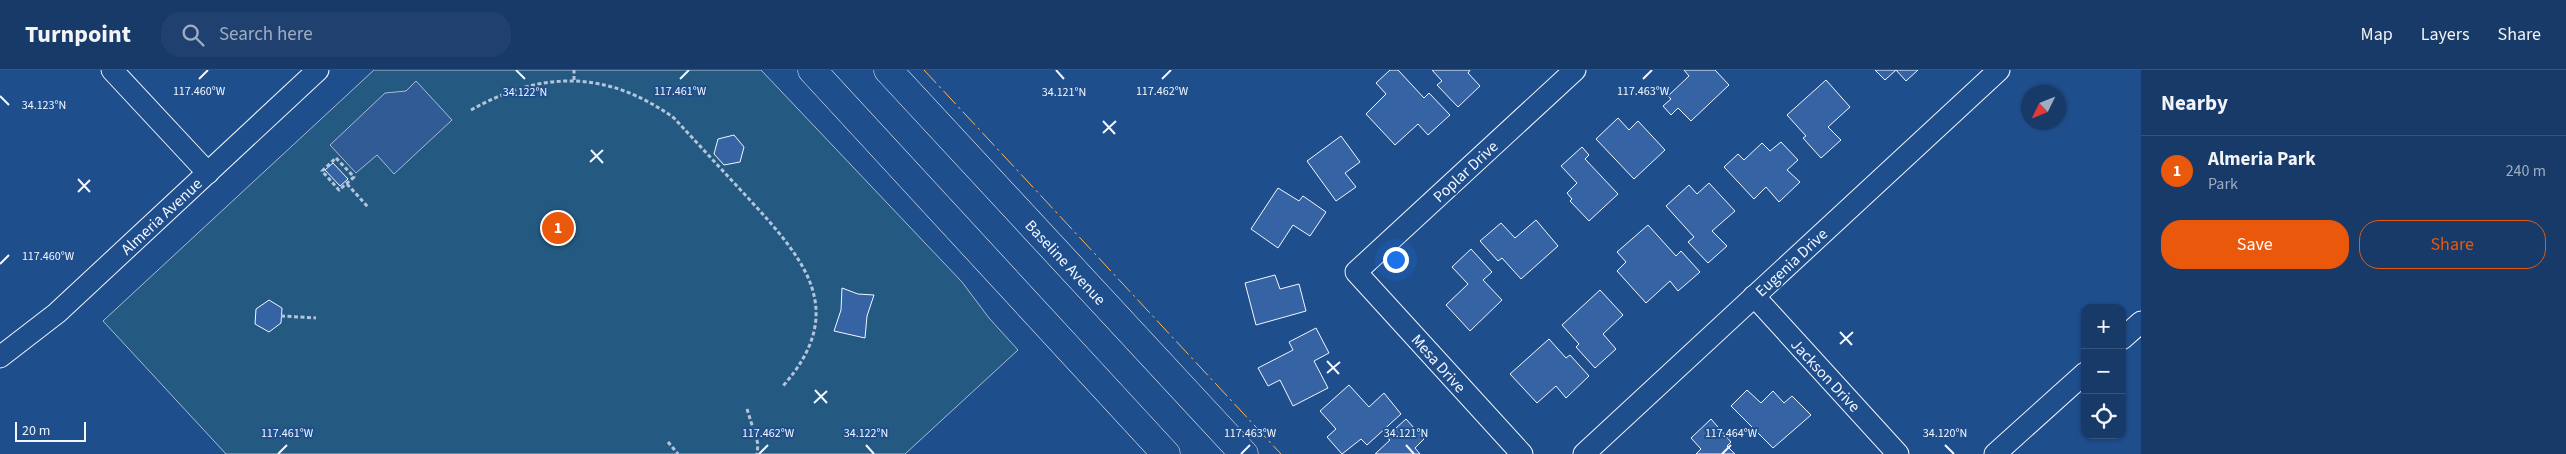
<!DOCTYPE html>
<meta charset="utf-8">
<style>
body{margin:0;font-family:"Source Sans 3",sans-serif;background:#20416f;color:#f1f3f6}
.controls{position:absolute;right:15px;bottom:15px;display:grid;overflow:hidden;border-radius:10px;box-shadow:0 1px 4px #0004}
.controls button{width:45px;height:45px;display:grid;place-items:center;padding:0;border:0;border-bottom:1px solid #36547d;background:#173a69;color:#f1f3f6;font:25px sans-serif}
.compass{position:absolute;left:2021px;top:15px;width:45px;height:45px;border-radius:50%;background:#173a69;box-shadow:0 1px 4px #0004;rotate:227deg}
.scale{position:absolute;left:15px;bottom:12px;width:71px;box-sizing:border-box;padding-left:5px;border:2px solid #f2f6ff;border-top:0;font-size:14px;line-height:18px;white-space:nowrap;color:#f2f6ff;-webkit-text-stroke:4px #1f4e8c;paint-order:stroke}
.you{position:absolute;left:1395px;top:189px;width:18px;height:18px;margin:-12px;border:4px solid #fff;border-radius:50%;background:#1a73e8;box-shadow:0 0 0 8px #1a73e833}
.badge{display:grid;place-items:center;width:32px;height:32px;border-radius:50%;background:#ea580c;color:#fff;font-size:16px;font-weight:700}
.pin{position:absolute;translate:-50% -50%;border:2px solid #fff;box-shadow:0 1px 5px #0006}
.list{margin:0;padding:0;list-style:none}
h2{display:flex;justify-content:space-between;align-items:center;height:65px;margin:0;padding:0 20px;font-size:21px}
h2 small{font-size:16px;font-weight:400;color:#9eadc0}
.list li{display:grid;grid-template-columns:32px 1fr auto;gap:15px;align-items:center;box-sizing:border-box;height:70px;padding:0 20px;border-top:1px solid #36547d}
.list b{display:block;font-size:19px;white-space:nowrap}
.list p{margin:0;font-size:16px;white-space:nowrap;color:#9eadc0}
.list em{font-size:16px;font-style:normal;color:#9eadc0}
.actions{display:flex;gap:10px;padding:15px 20px}
.actions a{flex:1;padding:11px 0;border:1px solid #ea580c;border-radius:20px;text-align:center;font-size:18px;color:#ea580c}
.actions .main{background:#ea580c;color:#fff}
.icon{flex:none;width:28px;height:28px;fill:none;stroke:currentColor;stroke-width:2;stroke-linecap:round;stroke-linejoin:round}
.map{position:relative;flex:none;width:2141px;height:384px;overflow:hidden}
header{display:flex;align-items:center;gap:30px;box-sizing:border-box;height:70px;padding:0 25px;background:#173a69;border-bottom:1px solid #36547d}
header strong{font-size:24px}
nav{display:flex;gap:28px;margin-inline-start:auto;font-size:18px}
.search{width:350px;height:45px;background:#20416f;display:flex;align-items:center;gap:12px;box-sizing:border-box;padding:0 18px;border-radius:20px;color:#9eadc0;font-size:19px}
main{display:flex}
aside{flex:1;background:#173a69}
.map>svg:first-child{display:block}
.green{fill:#245a82;stroke:#a8bbd7}
.parking{fill:#305b95;stroke:#a8bbd7}
.building{fill:#3563a3;stroke:#f2f6ff}
.lines{fill:none;stroke-linecap:round;stroke-linejoin:round}
.street-casing{stroke:#f2f6ff;stroke-width:23}
.primary-casing{stroke:#f2f6ff;stroke-width:29}
.path{stroke:#b3c4dc;stroke-width:3;stroke-dasharray:4 2.5;stroke-linecap:butt}
.street{stroke:#1f4e8c;stroke-width:21}
.primary{stroke:#1f4e8c;stroke-width:28}
.power{stroke:#ffb74d;stroke-width:1;stroke-dasharray:18 4 2.5 4;stroke-linecap:butt}
.ticks{fill:none;stroke:#f2f6ff;stroke-width:2}
.labels{text-anchor:middle;stroke-width:4;stroke-linejoin:round;paint-order:stroke}
.street-label{font-size:16px;fill:#f2f6ff;stroke:#1f4e8c}
.ticks-label{font-size:12px;text-anchor:middle;fill:#f2f6ff;stroke:#1f4e8c;stroke-width:4;stroke-linejoin:round;paint-order:stroke}
</style>
<header>
<strong>Turnpoint</strong>
<div class="search"><svg class="icon" aria-label="search" viewBox="0 0 24 24"><circle cx="10" cy="10" r="6"/><path d="M15 15l6 6"/></svg>Search here</div>
<nav><a>Map</a><a>Layers</a><a>Share</a></nav>
</header>
<main>
<div class="map">
<svg width="2141" height="384" viewBox="0 0 2141 384">
<rect width="100%" height="100%" fill="#1f4e8c"/>
<path class="green" d="M374,0h387l201,212 27,36 29,32 -113,104h-679l-123,-133z"/>
<path class="parking" d="M416,11l36,39 -58,54 -17,-19 -21,18 -26,-28 55,-52 21,-2z"/>
<g class="building">
<path d="M1390,0h8l26,28 5,-5 21,22 -22,20 -10,-11 -23,21 -29,-31 20,-20 -10,-11z"/>
<path d="M1432,0h38l-2,3 12,13 -22,21 -21,-22 5,-4z"/>
<path d="M1684,0h31l14,15 -38,36 -13,-13 -7,7 -8,-9 8,-7 -3,-3 21,-20z"/>
<path d="M1875,0h21l-11,10z"/>
<path d="M1896,0h22l-12,11z"/>
<path d="M1826,10l24,27 -22,20 13,13 -20,18 -18,-20 3,-2 -19,-21z"/>
<path d="M1618,48l11,12 9,-9 27,29 -31,29 -38,-40z"/>
<path d="M734,65l10,12 -4,15 -16,3 -10,-11 4,-15z"/>
<path d="M1341,66l19,26 -15,11 11,14 -20,14 -29,-40z"/>
<path d="M1781,72l17,18 -11,10 13,12 -21,20 -13,-15 -12,12 -30,-32 14,-13 6,6 18,-17 8,8z"/>
<path d="M1582,77l7,8 -4,4 33,35 -29,27 -19,-20 2,-2 -5,-6 10,-10 -16,-17z"/>
<path d="M333,93l15,16 -8,7 -15,-16z"/>
<path d="M1709,113l26,28 -23,20 15,15 -19,17 -20,-21 6,-5 -28,-31 23,-21 8,9z"/>
<path d="M1278,118l21,13 4,-5 23,16 -16,24 -17,-11 -15,23 -27,-19z"/>
<path d="M1536,150l22,26 -37,33 -19,-21 -4,3 -18,-20 21,-18 14,15z"/>
<path d="M1648,155l28,31 5,-5 19,21 -22,19 -8,-10 -24,22 -29,-32 9,-9 -9,-10z"/>
<path d="M1471,179l21,23 -9,8 19,20 -32,31 -24,-26 22,-21 -16,-17z"/>
<path d="M1275,205l5,14 19,-5 7,27 -50,14 -11,-42z"/>
<path d="M842,218l16,6 16,1 -7,21 -2,22 -31,-7 7,-21z"/>
<path d="M1600,220l23,25 -20,19 13,15 -21,19 -19,-21 3,-3 -17,-19z"/>
<path d="M269,230l13,8 -1,15 -12,9 -14,-8 1,-15z"/>
<path d="M1316,258l13,25 -15,8 14,27 -35,18 -13,-26 -12,6 -10,-18 35,-18 -4,-8z"/>
<path d="M1549,269l17,19 4,-3 19,21 -23,22 -10,-12 -19,17 -27,-29z"/>
<path d="M1349,315l20,22 15,-14 17,21 -34,31 -6,-6 -19,15 -15,-17 9,-8 -16,-18z"/>
<path d="M1747,320l14,13 12,-12 11,12 8,-7 19,19 -38,33 -42,-42z"/>
<path d="M1406,349l18,20 -9,9 5,6h-45l15,-14 -4,-3z"/>
<path d="M1711,349l20,23 -4,4 8,8h-39l5,-5 -10,-11z"/>
</g>
<g class="lines">
<defs>
<g id="street">
<path d="M112,0l96,103"/>
<path d="M1754,226l144,158"/>
<path d="M2122,269l19,-17"/>
<path d="M0,287l57,-44 261,-243"/>
<path d="M1522,384l-166,-182 219,-202"/>
<path d="M1584,384l415,-384"/>
<path d="M1995,384l90,-81"/>
</g>
<g id="primary">
<path d="M812,0l354,384"/>
<path d="M888,0l356,384"/>
</g>
</defs>
<use href="#street" class="street-casing"/>
<use href="#primary" class="primary-casing"/>
<g class="path">
<path d="M574,10v-10"/>
<path d="M471,40c71,-40 136,-40 203,8 25,27 50,54 75,81 56,61 100,112 34,187"/>
<path d="M336,88l18,19 -15,13 -17,-19z"/>
<path d="M347,114l21,23"/>
<path d="M281,246l35,2"/>
<path d="M747,339l11,35 -1,10"/>
<path d="M668,372l10,12"/>
</g>
<use href="#street" class="street"/>
<use href="#primary" class="primary"/>
<path class="power" d="M924,0l357,384"/>
</g>
<path class="ticks" d="M516,0l9,9M1056,0l8,9M199,9l9,-9M680,9l9,-9M1162,9l9,-9M1643,9l9,-9M0,26l9,9M1103,51l12,13M1103,63l13,-12M591,80l12,13M590,92l13,-12M78,109l12,13M78,122l12,-12M0,194l9,-9M1840,262l12,13M1840,274l13,-12M1327,291l12,13M1327,303l13,-11M815,320l12,13M814,333l13,-12M866,375l8,9M1406,375l8,9M1945,375l9,9M278,384l9,-9M759,384l9,-9M1241,384l9,-9M1722,384l9,-9"/>
<g class="labels">
<g class="street-label">
<text transform="translate(1465 101) rotate(-43)" y="6">Poplar Drive</text>
<text transform="translate(161 146) rotate(-43)" y="6">Almeria Avenue</text>
<text transform="translate(1066 192) rotate(47)" y="6">Baseline Avenue</text>
<text transform="translate(1791 192) rotate(-43)" y="6">Eugenia Drive</text>
<text transform="translate(1439 293) rotate(48)" y="6">Mesa Drive</text>
<text transform="translate(1826 305) rotate(47)" y="6">Jackson Drive</text>
</g>
</g>
<g class="ticks-label">
<text x="199" y="25">117.460°W</text>
<text x="680" y="25">117.461°W</text>
<text x="1162" y="25">117.462°W</text>
<text x="1643" y="25">117.463°W</text>
<text x="525" y="26">34.122°N</text>
<text x="1064" y="26">34.121°N</text>
<text x="44" y="39">34.123°N</text>
<text x="48" y="190">117.460°W</text>
<text x="866" y="367">34.122°N</text>
<text x="1406" y="367">34.121°N</text>
<text x="1945" y="367">34.120°N</text>
<text x="287" y="367">117.461°W</text>
<text x="768" y="367">117.462°W</text>
<text x="1250" y="367">117.463°W</text>
<text x="1731" y="367">117.464°W</text>
</g>
</svg>
<div class="controls">
<button>+</button>
<button>−</button>
<button><svg class="icon" aria-label="locate" viewBox="0 0 24 24"><circle cx="12" cy="12" r="6"/><path d="M12 2v4M12 18v4M2 12h4M18 12h4"/></svg></button>
</div>
<svg class="compass" viewBox="-18 -18 36 36"><path d="M0-13l5 13h-10z" fill="#e53935"/><path d="M0 13l5-13h-10z" fill="#9eadc0"/></svg>
<div class="scale">20 m</div>
<div class="you"></div>
<div class="pin badge" style="left:558px;top:158px">1</div>
</div>
<aside>
<h2>Nearby<small></small></h2>
<ul class="list">
<li><span class="badge">1</span><div><b>Almeria Park</b><p>Park</p></div><em>240 m</em></li>
</ul>
<div class="actions"><a class="main">Save</a><a>Share</a></div>
</aside>
</main>
